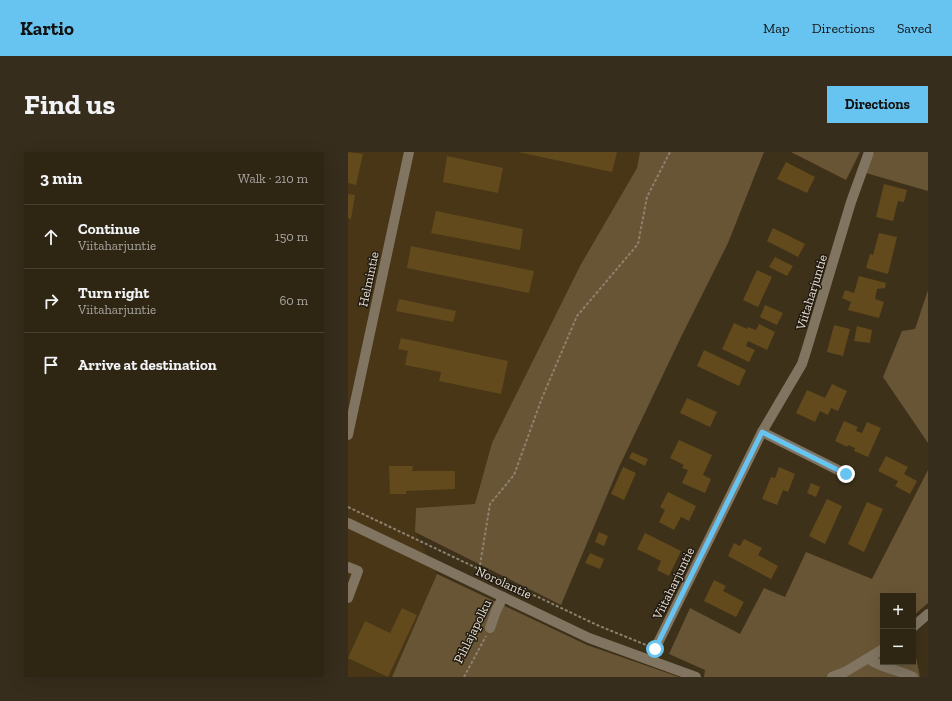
<!DOCTYPE html>
<meta charset="utf-8">
<style>
body{margin:0;font-family:"Zilla Slab",serif;background:#362d1c;color:#f1f3f6}
.controls{position:absolute;right:12px;bottom:12px;display:grid;overflow:hidden;border-radius:0px;box-shadow:0 4px 16px #0002}
.controls button{width:36px;height:36px;display:grid;place-items:center;padding:0;border:0;border-bottom:1px solid #494233;background:#2e2513;color:#f1f3f6;font:20px sans-serif}
.stop{position:absolute;width:12px;height:12px;margin:-9px;border:3px solid #67c4f0;border-radius:50%;background:#fff}
.stop.end{background:#67c4f0;border-color:#fff;box-shadow:0 1px 4px #0008}
.list{margin:0;padding:0;list-style:none}
h2{display:flex;justify-content:space-between;align-items:center;height:52px;margin:0;padding:0 16px;font-size:17px}
h2 small{font-size:13px;font-weight:400;color:#a7a5a0}
.list li{display:grid;grid-template-columns:26px 1fr auto;gap:12px;align-items:center;box-sizing:border-box;height:64px;padding:0 16px;border-top:1px solid #494233}
.list b{display:block;font-size:15px;white-space:nowrap}
.list p{margin:0;font-size:13px;white-space:nowrap;color:#a7a5a0}
.list em{font-size:13px;font-style:normal;color:#a7a5a0}
.icon{flex:none;width:22px;height:22px;fill:none;stroke:currentColor;stroke-width:2;stroke-linecap:round;stroke-linejoin:round}
.map{position:relative;flex:none;width:580px;height:525px;overflow:hidden;border-radius:0px}
header{display:flex;align-items:center;gap:24px;box-sizing:border-box;height:56px;padding:0 20px;background:#67c4f0;color:#111}
header strong{font-size:19px}
nav{display:flex;gap:22px;margin-inline-start:auto;font-size:14px}
.intro{display:flex;align-items:center;justify-content:space-between;box-sizing:border-box;height:96px;padding:0 24px}
h1{margin:0;font-size:28px}
.button{padding:10px 18px;border-radius:0px;background:#67c4f0;color:#111;font-size:14px;font-weight:700}
main{display:flex;gap:24px;padding:0 24px}
aside{flex:1;background:#2e2513;border-radius:0px;box-shadow:0 4px 16px #0002}
.map>svg:first-child{display:block}
.built{fill:#483617}
.green{fill:#685535}
.building{fill:#624a1c}
.lines{fill:none;stroke-linecap:round;stroke-linejoin:round}
.path{stroke:#8d826f;stroke-width:2;stroke-dasharray:3 2;stroke-linecap:butt}
.minor{stroke:#817562;stroke-width:10}
.route{stroke:#67c4f0;stroke-width:5}
.labels{text-anchor:middle;stroke-width:3;stroke-linejoin:round;paint-order:stroke}
.street-label{font-size:13px;fill:#e7ded0;stroke:#201a10}
</style>
<header>
<strong>Kartio</strong>
<nav><a>Map</a><a>Directions</a><a>Saved</a></nav>
</header>
<div class="intro"><h1>Find us</h1><a class="button">Directions</a></div>
<main>
<aside>
<h2>3 min<small>Walk · 210 m</small></h2>
<ul class="list">
<li><svg class="icon" aria-label="ahead" viewBox="0 0 24 24"><path d="M12 20V5M6 11l6-6 6 6"/></svg><div><b>Continue</b><p>Viitaharjuntie</p></div><em>150 m</em></li>
<li><svg class="icon" aria-label="right" viewBox="0 0 24 24"><path d="M7 20v-9h11M14 6l5 5-5 5"/></svg><div><b>Turn right</b><p>Viitaharjuntie</p></div><em>60 m</em></li>
<li><svg class="icon" aria-label="arrive" viewBox="0 0 24 24"><path d="M6 21V4h12l-3 4 3 4H6"/></svg><div><b>Arrive at destination</b></div></li>
</ul>
</aside>
<div class="map">
<svg width="580" height="525" viewBox="0 0 580 525">
<rect width="100%" height="100%" fill="#3e3119"/>
<path class="built" d="M0,0h292l-3,16 -57,98 -88,177 -17,61 -59,4 -1,24 22,42 -45,103h-44z"/>
<g class="green">
<path d="M292,0h124l-36,91 -47,94 -62,130 -58,138 -146,-73 1,-24 59,-4 17,-61 88,-177 57,-98z"/>
<path d="M443,0h69l-14,28z"/>
<path d="M527,0h53v39l-62,-18 6,-17z"/>
<path d="M580,138v153l-45,-66 19,-46 13,-2z"/>
<path d="M580,318v133l-15,13v-20h-30v66h30v-20l7,35h-216l1,-7 -36,-16 21,-46 50,26 24,-46 21,9 21,-45 66,27z"/>
<path d="M89,422l150,71 92,32h-287z"/>
</g>
<g class="building">
<path d="M0,0l15,2 -7,31 -8,-2z"/>
<path d="M170,0h99l-5,20z"/>
<path d="M99,4l56,12 -5,25 -55,-11z"/>
<path d="M438,10l29,15 -8,16 -30,-14z"/>
<path d="M536,32l23,6 -3,12 -6,-1 -5,20 -17,-4z"/>
<path d="M0,42l7,1 -4,24 -3,-1z"/>
<path d="M88,59l87,18 -3,21 -89,-17z"/>
<path d="M425,76l32,16 -7,13 -31,-16z"/>
<path d="M531,81l18,4 -9,37 -22,-6 4,-14 3,1z"/>
<path d="M63,94l123,25 -5,22 -122,-25z"/>
<path d="M427,105l18,9 -6,10 -18,-9z"/>
<path d="M409,118l15,7 -14,30 -15,-7z"/>
<path d="M511,124l27,7 -1,5 -8,1 -2,10 9,3 -5,16 -31,-8 3,-8 -9,-4 3,-8 9,3z"/>
<path d="M51,147l57,12 -3,11 -57,-11z"/>
<path d="M417,153l18,8 -6,12 -17,-8z"/>
<path d="M386,171l13,6 1,-2 8,3 3,-6 16,8 -8,18 -19,-9 -2,5 9,4 -6,12 -27,-13z"/>
<path d="M486,173l16,4 -7,27 -16,-4z"/>
<path d="M509,174l15,4 -2,13 -16,-2z"/>
<path d="M53,186l107,23 -7,33 -62,-13 2,-9 -36,-7 3,-14 -10,-2z"/>
<path d="M356,198l42,20 -7,16 -42,-20z"/>
<path d="M484,232l15,7 -9,20 -7,-3 -3,7 -8,-4 -5,11 -19,-9 11,-23 18,8z"/>
<path d="M339,246l30,14 -7,15 -30,-14z"/>
<path d="M496,269l14,6 -2,4 6,2 5,-11 14,6 -13,29 -14,-6 1,-3 -7,-3 -1,2 -12,-6z"/>
<path d="M331,288l33,15 -9,20 8,4 -6,14 -23,-10 6,-13 -6,-2 2,-3 -14,-7z"/>
<path d="M284,300l16,7 -3,7 -16,-8z"/>
<path d="M538,304l22,11 -4,7 13,7 -7,13 -15,-8 3,-5 -20,-10z"/>
<path d="M41,314h24l-1,5h43v18l-49,2v3h-16z"/>
<path d="M275,315l13,6 -12,27 -13,-6z"/>
<path d="M431,315l16,7 -7,18 -5,-2 -6,15 -15,-6 9,-22 4,1z"/>
<path d="M463,331l9,4 -4,10 -9,-4z"/>
<path d="M320,340l28,14 -7,15 -8,-4 -7,13 -15,-8 6,-12 -5,-3z"/>
<path d="M479,347l15,7 -17,38 -16,-8z"/>
<path d="M519,350l16,7 -19,43 -16,-8z"/>
<path d="M251,380l9,4 -4,10 -9,-4z"/>
<path d="M297,381l36,18 -12,25 -12,-6 4,-9 -24,-12z"/>
<path d="M396,387l18,9 -4,7 20,11 -7,13 -43,-23 6,-13 6,3z"/>
<path d="M242,401l14,6 -4,10 -15,-6z"/>
<path d="M366,428l12,6 -3,5 21,11 -8,15 -32,-16z"/>
<path d="M54,456l15,7 -29,62 -40,-19 17,-37 25,12z"/>
</g>
<g class="lines">
<g class="path">
<path d="M0,355l249,118 49,20"/>
<path d="M132,413l10,-61 24,-29 28,-77 35,-82 61,-72 9,-47 23,-45"/>
<path d="M116,525l22,-41"/>
</g>
<g class="minor">
<path d="M414,280l84,42"/>
<path d="M0,283l61,-283"/>
<path d="M0,371l241,115 107,39"/>
<path d="M0,415l10,4 -10,27"/>
<path d="M565,475l15,-13"/>
<path d="M142,476l6,-17 7,-14"/>
<path d="M521,507c12,9 30,11 44,18"/>
<path d="M303,508l4,-11 107,-217 40,-68 6,-19 43,-143 18,-50"/>
<path d="M484,525l13,-5 38,-23"/>
</g>
</g>
<g class="lines">
<path class="route" d="M307,497l107,-217 84,42"/>
</g>
<g class="labels">
<g class="street-label">
<text transform="translate(20 127) rotate(-78)" y="5">Helmintie</text>
<text transform="translate(463 140) rotate(-73)" y="5">Viitaharjuntie</text>
<text transform="translate(156 430) rotate(25)" y="5">Norolantie</text>
<text transform="translate(325 431) rotate(-64)" y="5">Viitaharjuntie</text>
<text transform="translate(124 479) rotate(-64)" y="5">Pihlajapolku</text>
</g>
</g>
</svg>
<div class="controls">
<button>+</button>
<button>−</button>
</div>
<div class="stop" style="left:307px;top:497px"></div>
<div class="stop end" style="left:498px;top:322px"></div>
</div>
</main>
